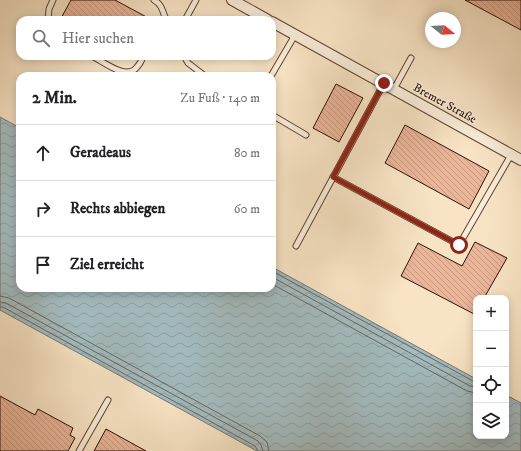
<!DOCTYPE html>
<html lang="de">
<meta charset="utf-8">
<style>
body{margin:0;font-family:"IM FELL DW Pica",serif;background:#f2f2f2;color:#202124}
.controls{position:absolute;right:12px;bottom:12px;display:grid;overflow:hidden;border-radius:8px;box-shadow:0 2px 10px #0003}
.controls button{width:36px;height:36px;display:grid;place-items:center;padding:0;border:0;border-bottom:1px solid #e0e0e0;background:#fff;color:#202124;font:20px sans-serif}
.compass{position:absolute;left:425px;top:12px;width:36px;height:36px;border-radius:50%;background:#fff;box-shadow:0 2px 10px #0003;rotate:108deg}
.stop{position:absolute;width:12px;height:12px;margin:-9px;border:3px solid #8f2418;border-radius:50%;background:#fff}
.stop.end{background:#8f2418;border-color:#fff;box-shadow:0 1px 4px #0008}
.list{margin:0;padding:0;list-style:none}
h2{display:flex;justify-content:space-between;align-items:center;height:52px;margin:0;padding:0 16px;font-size:17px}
h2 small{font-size:13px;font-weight:400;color:#757577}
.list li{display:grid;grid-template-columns:26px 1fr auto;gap:12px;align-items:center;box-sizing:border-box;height:56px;padding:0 16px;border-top:1px solid #e0e0e0}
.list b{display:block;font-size:15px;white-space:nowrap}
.list em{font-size:13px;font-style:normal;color:#757577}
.icon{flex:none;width:22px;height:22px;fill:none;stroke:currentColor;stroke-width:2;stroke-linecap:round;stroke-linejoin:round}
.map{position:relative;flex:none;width:521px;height:451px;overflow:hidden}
.search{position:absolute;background:#fff;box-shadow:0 2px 10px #0003;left:16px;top:16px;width:260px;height:44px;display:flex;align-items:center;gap:10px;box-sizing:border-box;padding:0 14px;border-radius:12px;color:#757577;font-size:15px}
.panel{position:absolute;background:#fff;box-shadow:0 2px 10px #0003;left:16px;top:72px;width:260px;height:220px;border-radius:12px}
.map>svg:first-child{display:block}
.water{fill:url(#water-waves);stroke:#747775}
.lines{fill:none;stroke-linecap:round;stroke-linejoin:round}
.shore{stroke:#686662;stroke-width:1}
.building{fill:url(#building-back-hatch);stroke:#2e0f04}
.lane-casing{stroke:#604434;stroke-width:7}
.street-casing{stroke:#604434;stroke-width:12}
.lane{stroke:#faedd9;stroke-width:5}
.street{stroke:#faedd9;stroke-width:10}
.route{stroke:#8f2418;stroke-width:5}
.labels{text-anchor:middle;stroke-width:3;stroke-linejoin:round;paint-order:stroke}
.street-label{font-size:12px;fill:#2e0f04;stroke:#faedd9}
</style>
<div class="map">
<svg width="521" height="451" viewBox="0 0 521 451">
<defs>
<pattern id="water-waves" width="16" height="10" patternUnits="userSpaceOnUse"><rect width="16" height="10" fill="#a3bcc0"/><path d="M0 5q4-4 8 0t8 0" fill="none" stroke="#8da0a3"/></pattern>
<pattern id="building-back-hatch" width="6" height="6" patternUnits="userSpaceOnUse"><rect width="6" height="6" fill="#eab599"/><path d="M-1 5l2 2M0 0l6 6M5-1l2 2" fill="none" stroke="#c99a82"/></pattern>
</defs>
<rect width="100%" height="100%" fill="#f8e4c5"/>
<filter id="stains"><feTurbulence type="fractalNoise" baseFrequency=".005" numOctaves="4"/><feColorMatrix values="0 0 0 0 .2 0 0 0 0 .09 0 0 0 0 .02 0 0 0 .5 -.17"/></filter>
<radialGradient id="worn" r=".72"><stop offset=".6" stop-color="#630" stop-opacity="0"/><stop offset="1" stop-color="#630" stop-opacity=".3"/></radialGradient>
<path class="water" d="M0,117l20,11v160h252v-21l204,112v57h30v-41l15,8v48h-264l-257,-141z"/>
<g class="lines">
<g class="shore">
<path d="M272,271l201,110 3,1"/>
<path d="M272,277l198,109 6,1"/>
<path d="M272,284l195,107 9,2"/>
<path d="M0,296l9,2 251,138 7,6 2,9"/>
<path d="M0,302l6,1 252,138 3,4 2,6"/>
<path d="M0,307h3l252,139 3,5"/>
</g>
</g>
<g class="building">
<path d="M71,0h44l37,20h-92z"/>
<path d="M465,0h56v30z"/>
<path d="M336,84l27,14 -24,44 -26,-14z"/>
<path d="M405,125l84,46 -20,38 -84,-46z"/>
<path d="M475,242l32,16 -23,40h-8v17l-75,-39 17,-33 44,23z"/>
<path d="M0,396l35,19 3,-6 35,19 -3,7 5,3 -7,13h-68z"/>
<path d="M106,429l40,22h-52z"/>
</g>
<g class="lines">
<defs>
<g id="lane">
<path d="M154,0c7,4 8,9 11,17l-2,3"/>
<path d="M48,20l1,-11 4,-9"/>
<path d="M185,20l11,-20"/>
<path d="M92,56c12,6 35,25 45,11 3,-3 5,-7 6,-11"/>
<path d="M184,56l4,7 17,13"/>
<path d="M271,76l24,-41"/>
<path d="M394,89l17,-31"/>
<path d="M272,115l34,20"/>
<path d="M333,177l126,68 52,-90"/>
<path d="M296,246l88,-163"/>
<path d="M79,451l29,-51"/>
</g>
<g id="street">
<path d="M232,0l36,20"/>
<path d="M272,22l249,138"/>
</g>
</defs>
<use href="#lane" class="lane-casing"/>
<use href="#street" class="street-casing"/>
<use href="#lane" class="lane"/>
<use href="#street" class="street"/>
</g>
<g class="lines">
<path class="route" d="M384,83l-51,94 126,68"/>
</g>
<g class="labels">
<g class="street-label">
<text transform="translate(445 103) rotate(29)" y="4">Bremer Straße</text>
</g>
</g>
<rect width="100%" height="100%" filter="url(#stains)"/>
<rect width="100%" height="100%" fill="url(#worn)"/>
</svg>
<div class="controls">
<button>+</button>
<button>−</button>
<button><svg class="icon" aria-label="locate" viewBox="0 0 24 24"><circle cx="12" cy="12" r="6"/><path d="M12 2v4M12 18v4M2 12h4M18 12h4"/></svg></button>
<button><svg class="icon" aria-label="layers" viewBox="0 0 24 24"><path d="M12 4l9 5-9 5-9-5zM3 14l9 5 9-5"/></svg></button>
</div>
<svg class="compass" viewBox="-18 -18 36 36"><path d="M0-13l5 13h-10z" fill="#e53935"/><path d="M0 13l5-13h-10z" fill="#757577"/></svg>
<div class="stop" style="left:459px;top:245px"></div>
<div class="stop end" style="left:384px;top:83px"></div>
<div class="search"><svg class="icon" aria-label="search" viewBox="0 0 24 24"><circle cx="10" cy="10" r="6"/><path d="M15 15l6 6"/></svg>Hier suchen</div>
<section class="panel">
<h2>2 Min.<small>Zu Fuß · 140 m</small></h2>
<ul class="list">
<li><svg class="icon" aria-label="ahead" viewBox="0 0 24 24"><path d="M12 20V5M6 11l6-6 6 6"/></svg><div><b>Geradeaus</b></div><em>80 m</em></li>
<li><svg class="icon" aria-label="right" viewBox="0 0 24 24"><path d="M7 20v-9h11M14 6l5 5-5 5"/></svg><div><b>Rechts abbiegen</b></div><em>60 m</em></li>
<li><svg class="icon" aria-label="arrive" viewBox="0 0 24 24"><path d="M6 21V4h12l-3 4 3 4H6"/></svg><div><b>Ziel erreicht</b></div></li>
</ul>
</section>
</div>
